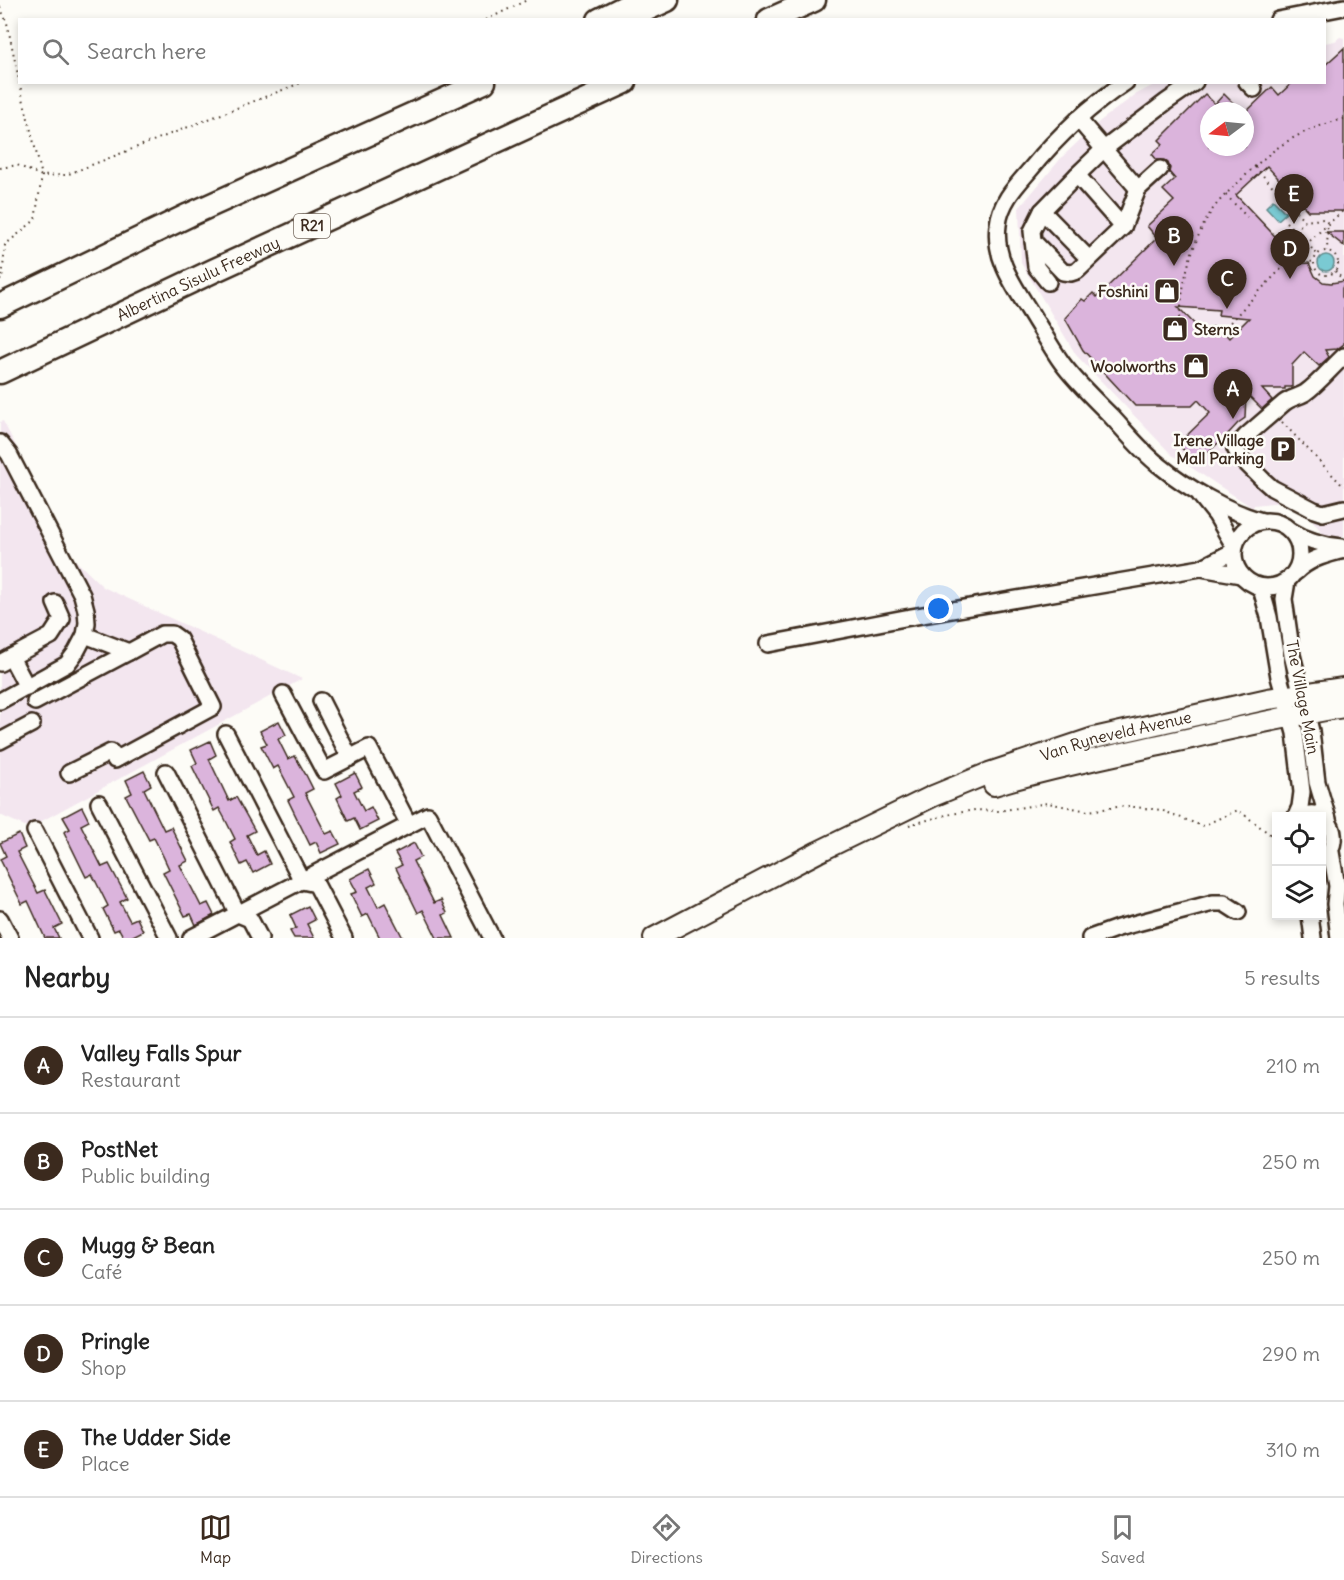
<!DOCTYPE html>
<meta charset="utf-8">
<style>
body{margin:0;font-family:Delius,sans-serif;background:#f6f6f6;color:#222}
.controls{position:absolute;right:18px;bottom:18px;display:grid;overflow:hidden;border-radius:0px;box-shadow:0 3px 9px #0003}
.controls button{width:54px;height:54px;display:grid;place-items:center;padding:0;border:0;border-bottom:2px solid #e0e0e0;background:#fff;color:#222;font:30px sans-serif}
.compass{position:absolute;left:1200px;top:102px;width:54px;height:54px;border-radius:50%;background:#fff;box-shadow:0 3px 9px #0003;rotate:254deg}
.you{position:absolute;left:939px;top:609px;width:21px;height:21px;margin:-15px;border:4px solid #fff;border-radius:50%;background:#1a73e8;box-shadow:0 0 0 9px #1a73e833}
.badge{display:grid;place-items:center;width:39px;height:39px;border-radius:50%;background:#3b2a1e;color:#fff;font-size:20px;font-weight:700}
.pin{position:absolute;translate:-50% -50px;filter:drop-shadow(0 2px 3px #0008)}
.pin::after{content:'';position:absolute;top:32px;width:21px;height:18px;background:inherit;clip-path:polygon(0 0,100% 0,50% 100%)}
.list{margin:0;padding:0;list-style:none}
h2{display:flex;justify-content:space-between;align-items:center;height:78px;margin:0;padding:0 24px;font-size:26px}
h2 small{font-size:20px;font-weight:400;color:#767676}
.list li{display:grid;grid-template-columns:39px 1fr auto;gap:18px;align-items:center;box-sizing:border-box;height:96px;padding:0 24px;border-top:2px solid #e0e0e0}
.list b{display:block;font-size:22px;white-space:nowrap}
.list p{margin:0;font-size:20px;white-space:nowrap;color:#767676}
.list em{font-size:20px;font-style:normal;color:#767676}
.icon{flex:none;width:33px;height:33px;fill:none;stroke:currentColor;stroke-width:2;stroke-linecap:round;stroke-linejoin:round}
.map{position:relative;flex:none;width:1344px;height:938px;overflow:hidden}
.search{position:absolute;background:#fff;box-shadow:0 3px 9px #0003;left:18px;right:18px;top:18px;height:66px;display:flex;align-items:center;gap:15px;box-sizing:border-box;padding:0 21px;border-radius:0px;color:#767676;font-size:22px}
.sheet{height:558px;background:#fff}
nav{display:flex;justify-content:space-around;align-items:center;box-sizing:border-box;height:84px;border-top:2px solid #e0e0e0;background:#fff;font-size:16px;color:#767676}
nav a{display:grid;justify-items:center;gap:3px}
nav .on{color:#3b2a1e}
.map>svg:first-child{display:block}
.built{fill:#f3e6ef;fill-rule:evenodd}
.water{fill:#7acad3;stroke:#618a8b;stroke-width:1.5}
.building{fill:#dbb4dc;stroke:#3b2a1e;stroke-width:1.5;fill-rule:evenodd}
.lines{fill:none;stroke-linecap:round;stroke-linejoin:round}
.minor-casing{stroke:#3b2a1e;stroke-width:20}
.major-casing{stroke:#3b2a1e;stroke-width:24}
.highway-casing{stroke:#3b2a1e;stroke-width:27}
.path{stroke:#3b2a1e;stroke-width:2;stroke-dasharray:1.5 4.5;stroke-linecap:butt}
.minor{stroke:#fdfcf7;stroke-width:15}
.major{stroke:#fdfcf7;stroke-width:20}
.highway{stroke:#fdfcf7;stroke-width:22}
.labels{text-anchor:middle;stroke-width:5;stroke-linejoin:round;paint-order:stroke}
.shield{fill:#fdfcf7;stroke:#75695f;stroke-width:1.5}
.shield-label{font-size:15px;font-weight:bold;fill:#3b2a1e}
.street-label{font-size:16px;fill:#3b2a1e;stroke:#fdfcf7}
.poi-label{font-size:16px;font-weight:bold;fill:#3b2a1e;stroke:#fdfcf7;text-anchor:end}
</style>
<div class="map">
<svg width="1344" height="938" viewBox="0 0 1344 938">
<rect width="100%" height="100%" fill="#fdfcf7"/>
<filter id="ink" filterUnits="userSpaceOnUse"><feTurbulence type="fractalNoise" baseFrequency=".0167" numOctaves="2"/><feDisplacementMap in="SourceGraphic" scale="12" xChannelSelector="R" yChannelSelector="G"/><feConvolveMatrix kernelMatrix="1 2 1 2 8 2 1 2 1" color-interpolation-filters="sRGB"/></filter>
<g filter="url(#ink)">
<g class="built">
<path d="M1340,37l4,1v498l-18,2 -17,-22 -27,-14 -28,3 -1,3 -81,-53 -96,-100 -55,-92 -2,-55 44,-52 37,-35 35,-26 13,-7 11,-6h165l1,-39 10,-2zM1209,111h36v36h-36z"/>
<path d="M3,421l70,137 30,29 199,92 -273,149 -29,-13v-393z"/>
</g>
<g class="water">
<path d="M1273,200l13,13 -8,7 -12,-13z"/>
<circle cx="1326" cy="263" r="8"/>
</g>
<g class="building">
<path d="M1344,48v163h-36l-41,-45 -31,29 53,56 -4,3 10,10 14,-1 6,13 8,6 8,1 13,-2v5l-2,2v9l2,2v45l-7,5 -12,1 4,7 -10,9 -15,-14 -12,13v22h-7v2h-23l10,11 -10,9 -16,-16 -1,25 -7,5 -11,12 -31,28 -18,-19 32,-31 -12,-13 -6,6h-57l-52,-56 -18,-32 17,-19 3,2 8,-8 4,4 60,-59 -10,-12 27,-25 -11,-11 12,-11 -6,-7 1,-4 -2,-5 -4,-3h-7l-5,-6 11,-10 -4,-4 46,-46 10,10 9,-10 17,17h-32v36h36v-34l27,-26 7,8 14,-13h31v-16zM1178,307l41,3 -1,5 31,3 -20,20 -10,-11h-8l-7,7z"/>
<path d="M1326,232h18v14z"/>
<path d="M279,721l7,14 -8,4 10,20 7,-3 11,19 7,14 -8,4 21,41 7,-3 7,13 -19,9 -5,-11 -6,3 -22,-45 6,-3 -16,-31 -5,3 -12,-23 6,-2 -7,-13z"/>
<path d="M210,741l6,14 -7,4 20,42 7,-4 19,34 -8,4 10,20 7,-4 6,13 -17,9 -6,-11 -6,3 -11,-23 5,-3 -10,-20 -6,-11 -5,3 -22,-45 5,-3 -6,-13z"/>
<path d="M144,771l7,14 -7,4 20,41 7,-3 17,34 -8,4 21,41 7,-3 6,12 -18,10 -5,-11 -6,2 -22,-44 6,-3 -6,-13 -9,-18 -5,2 -23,-44 6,-3 -6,-13z"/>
<path d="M355,773l7,14 -8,4 10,20 7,-4 7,14 -18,9 -6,-12 -6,3 -11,-23 5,-3 -6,-12z"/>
<path d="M82,807l7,14 -8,4 21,42 7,-3 18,34 -7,4 10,19 7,-3 6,13 -14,7h-5l-5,-9 -5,2 -11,-22 5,-3 -16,-32 -6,3 -22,-45 6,-3 -7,-12z"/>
<path d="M19,834l6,14 -8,4 21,41 7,-3 17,34 -8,4 5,10h-14l-17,-37 -6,3 -22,-45 6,-3 -6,-13z"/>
<path d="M414,843l7,14 -8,4 21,42 7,-3 6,13 -4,2 11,23h-17l-14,-28 -5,3 -22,-45 6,-3 -7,-12z"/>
<path d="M369,869l7,14 -8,4 10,20 7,-4 18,35h-23l-12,-24 -6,3 -11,-23 6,-2 -7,-13z"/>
<path d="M308,906l7,14 -8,4 7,14h-20l-4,-7 6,-3 -6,-13z"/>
</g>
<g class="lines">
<defs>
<g id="minor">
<path d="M1278,20l66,-13"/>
<path d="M1126,82c-38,25 -69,55 -97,89 -14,16 -29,32 -31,54 -5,36 20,66 37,95 9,14 17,29 27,43 14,19 32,36 49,53 15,16 30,35 48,49 27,22 69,47 103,56"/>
<path d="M1247,82l7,7"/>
<path d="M1078,119l60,70"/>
<path d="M1077,175l27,-26 62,-47 29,-20"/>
<path d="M1042,211l47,48"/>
<path d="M1033,241l30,31 8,1 6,-2 46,-44 15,-38 22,-20"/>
<path d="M1048,282l-12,-15 -4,-36 10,-20 35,-36 46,52"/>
<path d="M1344,356c-13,12 -25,27 -39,37 -7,4 -15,5 -21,10l-38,33 -11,12 4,8 24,24 9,8 42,22 9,3 21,-5"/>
<path d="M0,443l9,11 73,141 4,15 1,13 -2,12 -9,17 -9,12 -67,37"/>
<path d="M1200,495l16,20 18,31"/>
<circle cx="1267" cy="554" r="33"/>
<path d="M1291,531c16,10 32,14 51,16"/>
<path d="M1201,568l40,7"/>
<path d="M1296,572c14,-14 30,-17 48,-22"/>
<path d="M1287,581l-3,18 8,56 19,76 6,51 11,37"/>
<path d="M1258,586l4,6 7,25 10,60 16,56 7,59 -2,15 -4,9"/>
<path d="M768,644l137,-26 296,-50 33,-17"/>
<path d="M11,657l16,30"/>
<path d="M0,663l51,-27 11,-17 -7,-16"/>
<path d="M283,694l41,77 45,-23 40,77"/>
<path d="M321,701l29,57"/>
<path d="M35,702l94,-50"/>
<path d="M226,734l76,147 14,3 28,54"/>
<path d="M0,741l32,-17"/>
<path d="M166,772l72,142 12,5 10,19"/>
<path d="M69,773l42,-21 4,8 98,-53 -34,-68 -7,-5h-10l-33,18 -44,-17"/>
<path d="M99,803l70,135"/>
<path d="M1301,816c31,-12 43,29 21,43"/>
<path d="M35,831l55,107"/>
<path d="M1331,852l6,34 -2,18 4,34"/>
<path d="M1310,915l3,23"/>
<path d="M0,919l10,19"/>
<path d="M191,938l237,-123 64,123"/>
<path d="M1090,938l28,-10 95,-25h11l14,9"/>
</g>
<g id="major">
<path d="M994,785c51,-16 104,-26 156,-38 65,-14 128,-30 194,-40"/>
<path id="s1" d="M654,938l164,-86 115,-56 56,-23 105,-35 174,-39 76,-11"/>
</g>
<g id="highway">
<path d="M599,20l36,-18"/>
<path d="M623,20l44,-20"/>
<path d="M769,20l45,-20"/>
<path d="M0,306l189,-91 295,-133"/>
<path id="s2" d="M0,372l213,-101 412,-189"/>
</g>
</defs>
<use href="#minor" class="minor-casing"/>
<use href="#major" class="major-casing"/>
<use href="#highway" class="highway-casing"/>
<g class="path">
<path d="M0,7l7,16 15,71 20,82 -7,44 -30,25 -3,35h-2"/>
<path d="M486,20l41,-20"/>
<path d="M1255,167l50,54 18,-2 5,4 -1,28"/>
<path d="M0,168l17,-3 25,11 24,-1 237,-93"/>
<path d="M1226,195l21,22"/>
<path d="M1305,221l-15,14v14l10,11 13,2"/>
<path d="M1286,222l32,33"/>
<circle cx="1326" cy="263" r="12"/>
<path d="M1335,271l9,10"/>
<path d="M1180,318c2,-37 11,-74 31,-106 9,-14 23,-25 35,-37 30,-30 56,-46 98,-56"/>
<path d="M1222,331c39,-42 79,-84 122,-121"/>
<path d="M1282,422l62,65"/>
<path d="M909,825l37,-10 29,-5 24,1 49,-8 40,8 37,-5 36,4 41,16 36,-16 33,25 5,7"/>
</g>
<use href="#minor" class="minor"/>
<use href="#major" class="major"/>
<use href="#highway" class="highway"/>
</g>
</g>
<defs>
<symbol id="shop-square" viewBox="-11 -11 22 22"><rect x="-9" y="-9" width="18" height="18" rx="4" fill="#3b2a1e" stroke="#fdfcf7"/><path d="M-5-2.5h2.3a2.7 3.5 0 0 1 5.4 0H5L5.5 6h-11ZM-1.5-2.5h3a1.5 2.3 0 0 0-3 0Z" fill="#fff"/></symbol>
<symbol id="parking-square" viewBox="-11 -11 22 22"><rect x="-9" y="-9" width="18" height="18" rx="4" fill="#3b2a1e" stroke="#fdfcf7"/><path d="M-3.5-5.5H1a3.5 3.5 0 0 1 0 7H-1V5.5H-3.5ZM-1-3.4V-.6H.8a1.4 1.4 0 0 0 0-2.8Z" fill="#fff"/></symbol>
</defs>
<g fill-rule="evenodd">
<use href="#shop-square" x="1152" y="276" width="30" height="30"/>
<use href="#shop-square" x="1160" y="314" width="30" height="30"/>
<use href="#shop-square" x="1181" y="351" width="30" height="30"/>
<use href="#parking-square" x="1268" y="434" width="30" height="30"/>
</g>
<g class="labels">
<rect class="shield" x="294" y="214" width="36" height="24" rx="4.5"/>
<g class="shield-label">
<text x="312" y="231">R21</text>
</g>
<g class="street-label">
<text dy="6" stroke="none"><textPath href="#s2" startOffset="219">Albertina Sisulu Freeway</textPath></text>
<text transform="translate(1303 697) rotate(79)" y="6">The Village Main</text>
<text dy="6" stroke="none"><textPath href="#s1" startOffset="506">Van Ryneveld Avenue</textPath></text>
</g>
<g class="poi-label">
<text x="1148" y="297">Foshini</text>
<text x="1194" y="335" text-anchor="start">Sterns</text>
<text x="1176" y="372">Woolworths</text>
<text x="1264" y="446">Irene Village<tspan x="1264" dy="18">Mall Parking</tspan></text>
</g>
</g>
</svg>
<div class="controls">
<button><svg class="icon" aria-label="locate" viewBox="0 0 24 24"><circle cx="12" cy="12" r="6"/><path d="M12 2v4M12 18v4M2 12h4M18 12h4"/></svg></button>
<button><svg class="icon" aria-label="layers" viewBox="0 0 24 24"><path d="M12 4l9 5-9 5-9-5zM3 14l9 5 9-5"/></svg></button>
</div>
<svg class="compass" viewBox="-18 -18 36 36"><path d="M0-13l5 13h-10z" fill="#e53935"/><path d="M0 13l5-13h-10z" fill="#767676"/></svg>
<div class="you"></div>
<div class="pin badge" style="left:1233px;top:419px">A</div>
<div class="pin badge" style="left:1174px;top:266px">B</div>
<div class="pin badge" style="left:1227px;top:309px">C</div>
<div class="pin badge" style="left:1290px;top:279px">D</div>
<div class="pin badge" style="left:1294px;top:224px">E</div>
<div class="search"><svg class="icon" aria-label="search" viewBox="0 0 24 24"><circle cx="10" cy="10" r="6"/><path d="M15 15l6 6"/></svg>Search here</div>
</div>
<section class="sheet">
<h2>Nearby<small>5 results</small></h2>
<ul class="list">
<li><span class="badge">A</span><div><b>Valley Falls Spur</b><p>Restaurant</p></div><em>210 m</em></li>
<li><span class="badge">B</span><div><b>PostNet</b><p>Public building</p></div><em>250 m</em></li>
<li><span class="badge">C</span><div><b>Mugg &amp; Bean</b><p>Café</p></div><em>250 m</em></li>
<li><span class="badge">D</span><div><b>Pringle</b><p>Shop</p></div><em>290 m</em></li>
<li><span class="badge">E</span><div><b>The Udder Side</b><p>Place</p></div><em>310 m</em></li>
</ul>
</section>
<nav>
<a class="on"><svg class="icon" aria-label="map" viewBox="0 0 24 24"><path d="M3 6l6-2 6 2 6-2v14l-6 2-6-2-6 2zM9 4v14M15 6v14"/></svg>Map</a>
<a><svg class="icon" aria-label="directions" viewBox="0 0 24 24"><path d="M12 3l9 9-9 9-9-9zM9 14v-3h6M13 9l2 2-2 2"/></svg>Directions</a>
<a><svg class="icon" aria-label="saved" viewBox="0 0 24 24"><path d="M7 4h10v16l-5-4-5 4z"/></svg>Saved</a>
</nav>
